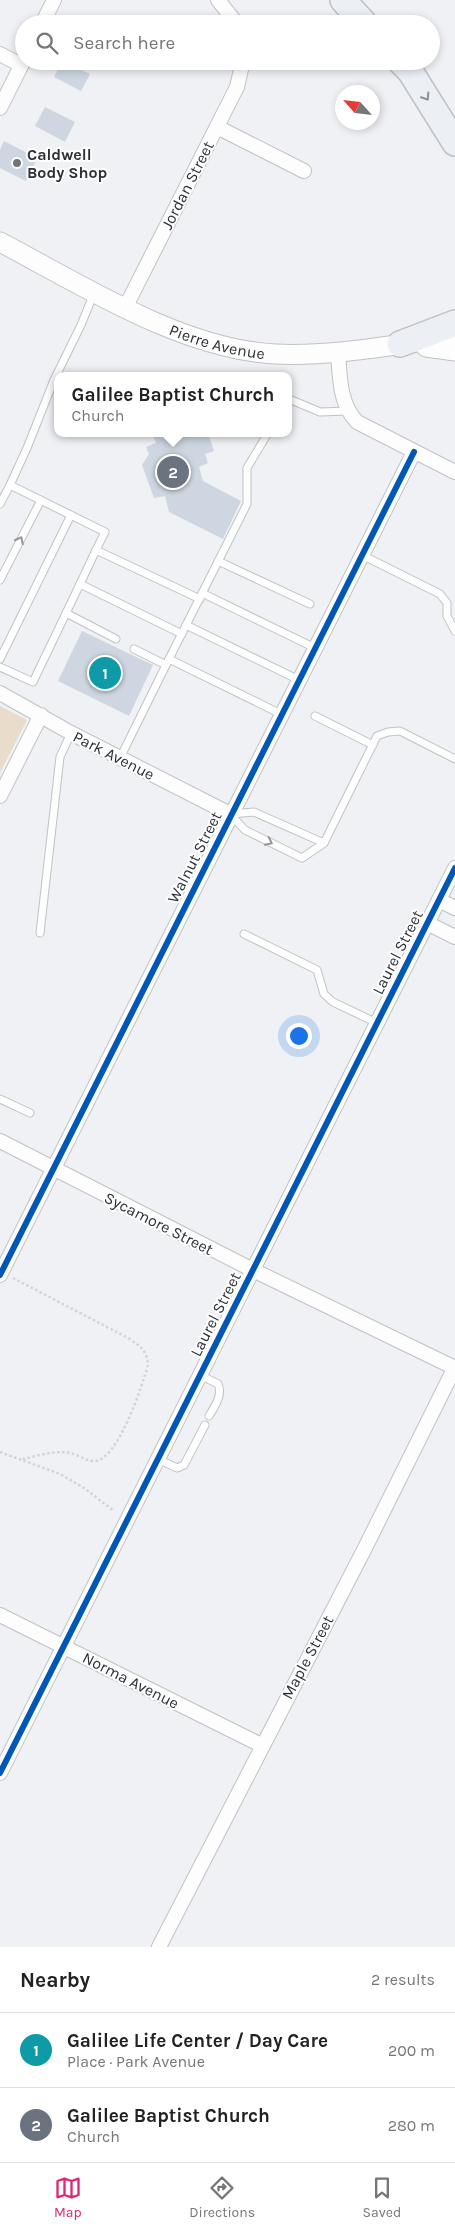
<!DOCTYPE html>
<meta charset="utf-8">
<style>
body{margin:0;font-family:Karla,sans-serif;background:#f6f6f6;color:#222}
.compass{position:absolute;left:335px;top:85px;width:45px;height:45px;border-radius:50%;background:#fff;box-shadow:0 2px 8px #0003;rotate:297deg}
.you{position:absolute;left:298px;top:1035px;width:18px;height:18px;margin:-12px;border:4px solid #fff;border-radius:50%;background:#1a73e8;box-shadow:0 0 0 8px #1a73e833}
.badge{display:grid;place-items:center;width:32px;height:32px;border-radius:50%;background:#db2777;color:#fff;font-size:16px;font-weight:700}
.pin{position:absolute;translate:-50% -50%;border:2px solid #fff;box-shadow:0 1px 5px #0006}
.popup{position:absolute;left:54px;top:372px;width:238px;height:65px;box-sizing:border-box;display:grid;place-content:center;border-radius:10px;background:#fff;filter:drop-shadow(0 1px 4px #0005);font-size:16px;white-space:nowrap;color:#767676}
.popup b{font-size:19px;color:#222}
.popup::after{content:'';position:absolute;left:50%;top:100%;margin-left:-10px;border:10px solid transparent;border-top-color:#fff}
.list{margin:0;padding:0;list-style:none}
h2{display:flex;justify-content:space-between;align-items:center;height:65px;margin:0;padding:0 20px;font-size:21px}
h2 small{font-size:16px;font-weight:400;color:#767676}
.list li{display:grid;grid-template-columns:32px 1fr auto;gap:15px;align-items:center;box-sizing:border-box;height:75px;padding:0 20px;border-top:1px solid #e0e0e0}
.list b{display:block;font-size:19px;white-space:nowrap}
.list p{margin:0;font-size:16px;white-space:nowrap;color:#767676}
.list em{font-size:16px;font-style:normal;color:#767676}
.icon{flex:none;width:28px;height:28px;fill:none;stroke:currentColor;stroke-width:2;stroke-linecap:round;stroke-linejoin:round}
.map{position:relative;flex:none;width:455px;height:1947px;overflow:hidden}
.search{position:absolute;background:#fff;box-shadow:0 2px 8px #0003;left:15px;right:15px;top:15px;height:55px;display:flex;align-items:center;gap:12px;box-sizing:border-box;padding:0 18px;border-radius:28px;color:#767676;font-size:19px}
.sheet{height:215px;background:#fff}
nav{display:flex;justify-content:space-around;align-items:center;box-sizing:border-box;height:70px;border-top:1px solid #e0e0e0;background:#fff;font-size:14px;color:#767676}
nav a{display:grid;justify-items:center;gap:2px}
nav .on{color:#db2777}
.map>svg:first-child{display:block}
.green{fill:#eadccb}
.building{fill:#ced7e1}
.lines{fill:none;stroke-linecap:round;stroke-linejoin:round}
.lane-casing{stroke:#c0c2c4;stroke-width:9}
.street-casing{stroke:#c0c2c4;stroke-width:16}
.secondary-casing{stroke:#c0c2c4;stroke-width:21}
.highway-casing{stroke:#bec2c8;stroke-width:28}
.path{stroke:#d4d4d5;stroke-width:2.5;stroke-dasharray:2.5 2.5;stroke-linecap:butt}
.lane{stroke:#fdfdfd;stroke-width:7}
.street{stroke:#fdfdfd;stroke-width:14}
.secondary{stroke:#fdfdfd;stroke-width:19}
.highway{stroke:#eceff4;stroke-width:25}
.cycleway-casing{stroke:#fdfeff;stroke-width:9}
.cycleway{stroke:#0057b8;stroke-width:6}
.oneway{stroke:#8d9093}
.oneway2{stroke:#969698}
.poi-dot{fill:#727476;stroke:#fdfeff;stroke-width:2}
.labels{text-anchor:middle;stroke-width:4;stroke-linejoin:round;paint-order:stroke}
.poi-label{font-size:16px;font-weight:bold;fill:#2e3032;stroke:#fdfeff;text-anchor:start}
.street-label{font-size:16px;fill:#2e3032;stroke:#fdfeff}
</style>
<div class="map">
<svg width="455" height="1947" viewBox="0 0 455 1947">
<rect width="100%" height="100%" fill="#eff1f4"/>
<path class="green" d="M0,706l27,14 -27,53z"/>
<g class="building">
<path d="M62,61l28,13 -9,17 -27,-14z"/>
<path d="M45,107l30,15 -10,20 -30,-16z"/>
<path d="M4,141l33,17 -11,23 -26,-13v-18z"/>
<path d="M152,433h56l6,18 -9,3 3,9 -9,4 4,14 38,20 -18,38 -54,-27 -4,-16 -11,2 -12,-33 7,-11 -3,-7 10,-4z"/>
<path d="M82,631l71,34 -24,51 -71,-35z"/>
</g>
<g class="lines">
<defs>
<g id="lane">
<path d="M288,401l1,-2 31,13 28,-1"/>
<path d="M268,433l-21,35v36l-78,155 112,55"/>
<path d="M10,485l17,-37 27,-68 27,-55 13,-32"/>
<path d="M0,504l10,-19 95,47 -9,18"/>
<path d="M362,555l78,39 7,9v13l8,15"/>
<path d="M218,561l92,43"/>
<path d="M0,580l41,-80"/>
<path d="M202,593l113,55"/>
<path d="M66,613l50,26"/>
<path d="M186,625l113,55"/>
<path d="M182,634l-102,-50 16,-34 104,49"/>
<path d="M134,649l32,16"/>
<path d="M0,659l71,-144"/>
<path d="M0,667l33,15 47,-98"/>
<path d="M315,716l58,29"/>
<path d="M120,758l49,-99"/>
<path d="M230,814l15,16 57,28 22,-15 53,-107 11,-4 12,-1 55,28"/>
<path d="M231,814l23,-2 70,31"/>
<path d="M40,933l20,-176 11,-24"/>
<path d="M244,934l73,36 7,24 9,8 44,21"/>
<path d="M0,1099l30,14"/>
<path d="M200,1375l18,9c5,11 -3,22 -9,32"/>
<path d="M158,1459l19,9 7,-3 21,-40"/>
</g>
<g id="street">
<path d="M218,0l19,24"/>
<path d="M42,24l12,-24"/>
<path d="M0,54l21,11"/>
<path d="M0,108l24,-48"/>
<path d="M217,127l87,44"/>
<path d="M125,308l112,-221 6,-26"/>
<path d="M338,353c2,24 1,50 19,69l98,50"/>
<path d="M0,693l71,40 159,81"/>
<path d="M0,796l41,-81"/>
<path d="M439,900l16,8"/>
<path d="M427,923l28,14"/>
<path d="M0,1141l253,129 202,98"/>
<path d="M0,1275l414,-823"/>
<path d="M0,1615l261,130"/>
<path d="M0,1773l455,-905"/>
<path d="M159,1947l206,-399 90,-181"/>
</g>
<g id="secondary">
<path id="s1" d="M0,242c82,43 181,107 275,112 60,3 120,-10 180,-17"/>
<path d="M426,347l29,4"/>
</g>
<g id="highway">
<path d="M343,0l22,24"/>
<path d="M400,61l10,10 45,72"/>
<path d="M400,344l55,-21"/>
</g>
</defs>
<use href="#lane" class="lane-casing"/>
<use href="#street" class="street-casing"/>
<use href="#secondary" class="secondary-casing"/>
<use href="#highway" class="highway-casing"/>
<g class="path">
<path d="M13,1278l117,61c11,8 17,12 18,26 -6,21 -29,92 -52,96 -9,1 -17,-6 -26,-8 -16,-3 -34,3 -50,7"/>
<path d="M0,1452l60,22 24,14 30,23"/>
</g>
<use href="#lane" class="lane"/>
<use href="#street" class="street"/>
<use href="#secondary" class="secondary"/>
<use href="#highway" class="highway"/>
<defs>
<g id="cycleway">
<path d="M0,1275l414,-823"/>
<path d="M0,1773l455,-905"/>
</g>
</defs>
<use href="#cycleway" class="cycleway-casing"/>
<use href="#cycleway" class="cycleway"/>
</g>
<defs><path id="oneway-chevron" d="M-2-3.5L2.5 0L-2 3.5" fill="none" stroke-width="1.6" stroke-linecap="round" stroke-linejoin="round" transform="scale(1.25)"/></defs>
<use class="oneway" href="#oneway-chevron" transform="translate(426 97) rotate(57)"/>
<g class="oneway2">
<use href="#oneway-chevron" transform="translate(20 540) rotate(-63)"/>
<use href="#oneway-chevron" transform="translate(269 842) rotate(26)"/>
</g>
<circle class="poi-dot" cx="17" cy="163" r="5"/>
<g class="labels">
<g class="poi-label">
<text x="27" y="160">Caldwell<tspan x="27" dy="18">Body Shop</tspan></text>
</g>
<g class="street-label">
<text transform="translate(187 185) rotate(-63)" y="6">Jordan Street</text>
<text dy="6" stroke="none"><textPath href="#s1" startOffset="240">Pierre Avenue</textPath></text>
<text transform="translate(114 755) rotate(27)" y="6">Park Avenue</text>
<text transform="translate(194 857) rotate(-63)" y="6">Walnut Street</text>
<text transform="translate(397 952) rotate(-63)" y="6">Laurel Street</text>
<text transform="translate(159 1223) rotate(27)" y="6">Sycamore Street</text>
<text transform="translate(215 1314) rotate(-63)" y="6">Laurel Street</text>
<text transform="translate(307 1657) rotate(-62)" y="6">Maple Street</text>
<text transform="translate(131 1680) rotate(27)" y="6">Norma Avenue</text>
</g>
</g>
</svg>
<svg class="compass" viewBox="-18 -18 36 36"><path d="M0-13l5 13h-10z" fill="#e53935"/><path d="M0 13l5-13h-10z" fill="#767676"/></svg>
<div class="you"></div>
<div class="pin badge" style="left:105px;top:673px;background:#0f9aa8">1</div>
<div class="pin badge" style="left:173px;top:472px;background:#6b7280">2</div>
<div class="popup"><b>Galilee Baptist Church</b>Church</div>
<div class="search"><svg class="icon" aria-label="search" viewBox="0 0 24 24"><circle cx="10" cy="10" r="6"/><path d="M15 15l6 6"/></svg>Search here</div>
</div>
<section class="sheet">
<h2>Nearby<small>2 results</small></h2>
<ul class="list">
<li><span class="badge" style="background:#0f9aa8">1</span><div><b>Galilee Life Center / Day Care</b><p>Place · Park Avenue</p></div><em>200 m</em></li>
<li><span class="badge" style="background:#6b7280">2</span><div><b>Galilee Baptist Church</b><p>Church</p></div><em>280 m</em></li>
</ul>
</section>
<nav>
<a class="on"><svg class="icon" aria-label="map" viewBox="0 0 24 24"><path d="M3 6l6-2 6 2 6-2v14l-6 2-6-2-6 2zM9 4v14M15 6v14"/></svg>Map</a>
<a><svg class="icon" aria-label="directions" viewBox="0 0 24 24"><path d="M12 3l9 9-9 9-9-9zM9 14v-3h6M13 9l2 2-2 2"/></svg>Directions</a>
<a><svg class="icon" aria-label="saved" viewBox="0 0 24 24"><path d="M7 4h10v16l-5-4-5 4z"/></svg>Saved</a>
</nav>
